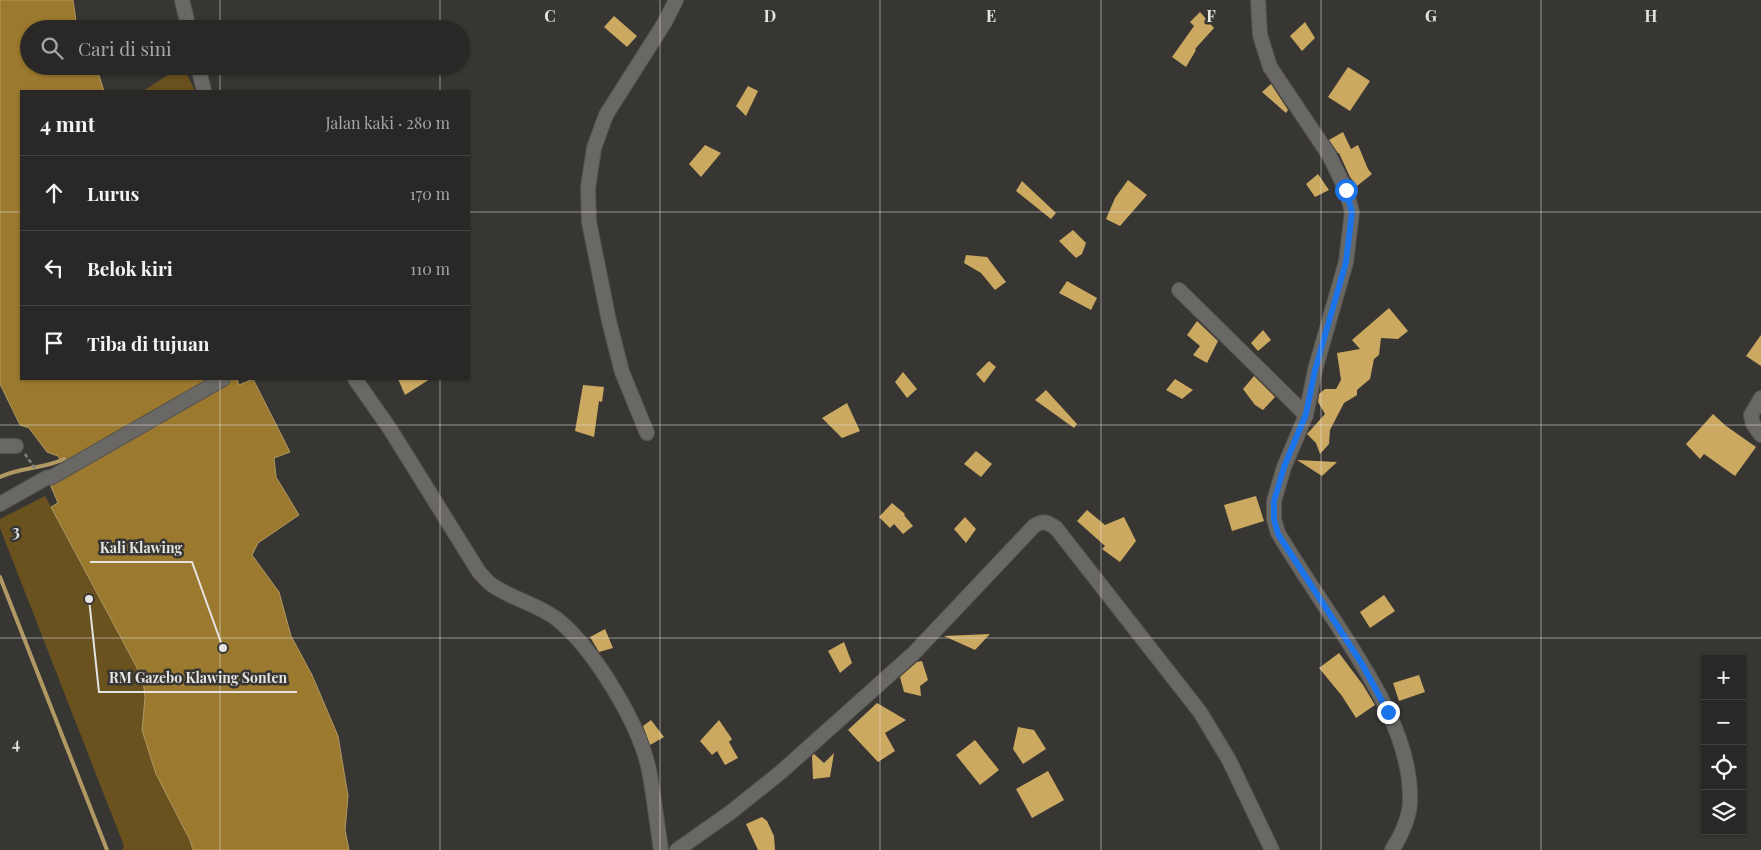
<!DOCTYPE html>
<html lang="id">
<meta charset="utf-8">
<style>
body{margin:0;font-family:"Playfair Display",serif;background:#363432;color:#f1f3f6}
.controls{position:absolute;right:15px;bottom:15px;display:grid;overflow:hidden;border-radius:0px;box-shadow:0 1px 4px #0004}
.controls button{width:45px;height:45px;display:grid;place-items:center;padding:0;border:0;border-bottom:1px solid #464443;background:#2a2826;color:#f1f3f6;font:25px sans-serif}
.stop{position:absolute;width:15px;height:15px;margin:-11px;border:4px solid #1a73e8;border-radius:50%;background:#fff}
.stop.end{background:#1a73e8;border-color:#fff;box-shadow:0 1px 5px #0008}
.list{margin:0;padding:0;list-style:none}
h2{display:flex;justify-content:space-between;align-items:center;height:65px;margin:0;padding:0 20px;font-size:21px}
h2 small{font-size:16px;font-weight:400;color:#a5a6a7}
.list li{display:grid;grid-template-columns:32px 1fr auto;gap:15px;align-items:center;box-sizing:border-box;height:75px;padding:0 20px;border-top:1px solid #464443}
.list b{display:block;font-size:19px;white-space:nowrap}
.list em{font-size:16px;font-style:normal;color:#a5a6a7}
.icon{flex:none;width:28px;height:28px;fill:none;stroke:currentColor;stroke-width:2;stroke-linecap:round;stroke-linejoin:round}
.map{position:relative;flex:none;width:1761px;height:850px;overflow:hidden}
.search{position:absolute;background:#2a2826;box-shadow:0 1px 4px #0004;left:20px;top:20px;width:450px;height:55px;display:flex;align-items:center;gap:12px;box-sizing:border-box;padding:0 18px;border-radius:28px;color:#a5a6a7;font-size:19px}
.panel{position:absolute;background:#2a2826;box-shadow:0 1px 4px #0004;left:20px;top:90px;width:450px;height:290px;border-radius:0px}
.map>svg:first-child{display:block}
.green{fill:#6a521e}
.water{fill:#9b792e;stroke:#b19964}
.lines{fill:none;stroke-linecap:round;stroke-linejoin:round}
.stream{stroke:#b19964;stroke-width:4}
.building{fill:#cca960}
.minor-casing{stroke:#575552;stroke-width:16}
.path{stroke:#848280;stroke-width:2.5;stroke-dasharray:4 2.5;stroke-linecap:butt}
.minor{stroke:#6a6864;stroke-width:14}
.route{stroke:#1a73e8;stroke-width:6}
.grid{fill:none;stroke:#e5e4e2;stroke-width:1;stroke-opacity:0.55}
.grid-label{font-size:16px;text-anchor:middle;font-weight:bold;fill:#e5e4e2;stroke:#383633;stroke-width:5;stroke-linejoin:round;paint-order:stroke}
.leader{fill:none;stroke:#e5e4e2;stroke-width:2}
.callout-dot{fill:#e5e4e2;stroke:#383633;stroke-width:2}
.callout-label{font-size:14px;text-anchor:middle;font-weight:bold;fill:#e5e4e2;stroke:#383633;stroke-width:5;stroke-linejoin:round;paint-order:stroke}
</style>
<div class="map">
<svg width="1761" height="850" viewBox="0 0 1761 850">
<rect width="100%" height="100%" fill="#383633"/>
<g class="green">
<path d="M182,66h1l12,25h-52z"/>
<path d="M45,496l98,183 2,19 -3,32 14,44 34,66 3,10h-71l2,-4 -124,-318v-9z"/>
</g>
<path class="water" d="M0,0h73l3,21 4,8h-51v37h67l8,25h-83v288h216l2,6 14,-6 37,73 -16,6 2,19 23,38 -41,28 -6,12 27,37 12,44 21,39 26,61 10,60 -3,34 4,20h-156l-3,-10 -34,-66 -14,-44 3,-32 -2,-19 -92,-172 7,-4 -8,-19 19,-11 -11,-17 -11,-4 -18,-24 -9,-3 -20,-41z"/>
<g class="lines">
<g class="stream">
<path d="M0,477c20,-10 44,-8 64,-18"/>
<path d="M0,577l107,273"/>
</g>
</g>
<g class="building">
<path d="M1200,12l14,16 -19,21 1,1 -10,17 -14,-10 22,-31 -4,-4z"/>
<path d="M614,16l23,20 -10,11 -23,-20z"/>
<path d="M1305,22l10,16 -13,13 -12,-15z"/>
<path d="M1348,67l22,14 -20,30 -22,-14z"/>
<path d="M1271,84l17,26 -2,3 -24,-21z"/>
<path d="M748,86l10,5 -12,25 -10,-10z"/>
<path d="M1343,132l8,17 7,-4 10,24 4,5 -15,12 -7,-9 -11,-24h-1l-9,-13z"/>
<path d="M705,145l16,8 -20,24 -12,-13z"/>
<path d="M1318,174l11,16 -14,7 -9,-13z"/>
<path d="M1128,180l19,15 -27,31 -14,-7 9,-21z"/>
<path d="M1022,181l34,32 -5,6 -35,-28z"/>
<path d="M1073,230l13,13 -4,11 -6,4 -17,-17z"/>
<path d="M966,255l21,2 19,25 -11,8 -14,-17 -17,-10z"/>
<path d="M1067,281l30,17 -6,12 -32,-17z"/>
<path d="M1389,308l19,23 -10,8 -17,-1 -2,17 -5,4 -4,20 -13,11v5l-13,8 -14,27 -1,14 -9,10 -4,-11 -9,-9 18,-20 -7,-12 1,-8 6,-5h11l5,-9 -4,-27 23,-4 -8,-9z"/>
<path d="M1197,321l21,20 -11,22 -14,-8 7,-9 -13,-11z"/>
<path d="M1263,330l8,10 -13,11 -7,-8z"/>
<path d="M1761,335v31l-15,-10z"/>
<path d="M989,361l7,6 -12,16 -8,-9z"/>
<path d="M903,372l14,17 -10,9 -12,-16z"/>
<path d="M1254,376l21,21 -12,13 -8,-5 -12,-16z"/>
<path d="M398,379h32l-25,16z"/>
<path d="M1175,379l18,11 -11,9 -16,-9z"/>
<path d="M583,385l21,2 -2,15 -3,-1 -5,36 -19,-6z"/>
<path d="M1046,390l31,34 -3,4 -39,-28z"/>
<path d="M847,403l13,28 -18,7 -20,-20z"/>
<path d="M1713,414l13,12 30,21 -21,29 -31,-22 -4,5 -14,-15z"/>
<path d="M976,451l16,13 -11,13 -17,-13z"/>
<path d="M1297,460l40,2 -15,14z"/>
<path d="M1256,496l8,25 -32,10 -8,-26z"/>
<path d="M892,503l13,11 -1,1 9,11 -10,8 -9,-10 -4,4 -11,-11z"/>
<path d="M1087,510l18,15 19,-8 12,24 -16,21 -18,-13 3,-3 -28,-25z"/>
<path d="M965,517l11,12 -10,14 -12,-14z"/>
<path d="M1384,595l11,16 -25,17 -10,-16z"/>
<path d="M605,629l8,19 -14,4 -9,-15z"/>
<path d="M990,634l-15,16 -31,-14z"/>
<path d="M844,642l8,21 -12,10 -12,-22z"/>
<path d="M1339,653l24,32 12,20 -19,13 -14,-22 -23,-28z"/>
<path d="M922,661l6,19 -8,6 1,10 -17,-4 -4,-15 17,-15z"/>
<path d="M1419,675l6,17 -26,9 -6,-18z"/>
<path d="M877,703l29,17 -21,13 10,18 -17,11 -30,-32z"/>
<path d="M651,720l13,17 -14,8 -7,-19z"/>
<path d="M719,720l13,19 -3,3 9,16 -13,7 -8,-14 -5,4 -12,-14z"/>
<path d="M1018,727l16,3 12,19 -23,15 -10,-15z"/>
<path d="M975,740l24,30 -19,15 -24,-30z"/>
<path d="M834,753l-4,24 -17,2 -1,-23 2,-2 10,9z"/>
<path d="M1048,771l16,29 -32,18 -16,-29z"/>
<path d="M762,817l5,4 7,15 1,14h-17l-12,-26z"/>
</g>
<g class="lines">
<defs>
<g id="minor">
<path d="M182,0l7,29"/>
<path d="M1258,0l2,35 10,32 59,88 17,35 6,22 -6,50 -31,108 -9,45 -22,52 -10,34v18l4,14c18,30 37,58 56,87 33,51 76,114 76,177 1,18 -8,37 -18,53"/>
<path d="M198,66l6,25"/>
<path d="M1179,290l127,125"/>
<path d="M355,379l35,50 89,143c4,4 8,10 13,13 20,14 45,19 65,34 37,30 82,104 92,151 5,27 8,54 12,80"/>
<path d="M1761,398l-10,17 2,9 8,11"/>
<path d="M647,433l-25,-61 -13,-51 -20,-99 -1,-34 6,-40 12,-33 59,-93 11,-22"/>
<path d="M0,446h16"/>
<path d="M0,504l46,-26 6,-1 171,-98"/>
<path d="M677,850l54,-38 50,-40 133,-119 120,-127c9,-6 13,-4 22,2l144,184 29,48 43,90"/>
</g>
</defs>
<use href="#minor" class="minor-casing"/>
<path class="path" d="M25,454l11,16"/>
<use href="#minor" class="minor"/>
</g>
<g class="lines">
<path class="route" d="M1346,190l6,22 -6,50 -31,108 -9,44 -22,53 -10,34v18l4,15 84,130 26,48"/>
</g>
<path class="grid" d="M220,0v29M440,0v29M660,0v850M880,0v850M1101,0v850M1321,0v850M1541,0v850M220,66v25M440,66v25M0,212h21M469,212h1292M220,379v471M440,379v471M0,425h1761M0,638h1761"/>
<g class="grid-label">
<text x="550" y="22">C</text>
<text x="770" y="22">D</text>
<text x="991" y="22">E</text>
<text x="1211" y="22">F</text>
<text x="1431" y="22">G</text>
<text x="1651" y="22">H</text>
<text x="16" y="537">3</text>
<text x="16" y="749">4</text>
</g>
<path class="leader" d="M223 648L192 562H90M89 599L99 692H297"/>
<g class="callout-dot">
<circle cx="223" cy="648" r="5"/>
<circle cx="89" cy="599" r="5"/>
</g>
<g class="callout-label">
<text x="141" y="553">Kali Klawing</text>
<text x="198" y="683">RM Gazebo Klawing Sonten</text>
</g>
</svg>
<div class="controls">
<button>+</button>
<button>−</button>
<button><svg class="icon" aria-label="locate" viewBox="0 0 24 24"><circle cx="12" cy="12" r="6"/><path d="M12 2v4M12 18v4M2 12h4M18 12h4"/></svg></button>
<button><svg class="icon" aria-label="layers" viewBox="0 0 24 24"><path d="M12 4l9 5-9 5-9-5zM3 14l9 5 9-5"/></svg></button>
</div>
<div class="stop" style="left:1346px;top:190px"></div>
<div class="stop end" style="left:1388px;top:712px"></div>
<div class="search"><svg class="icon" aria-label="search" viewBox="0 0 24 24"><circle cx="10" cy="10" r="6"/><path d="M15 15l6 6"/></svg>Cari di sini</div>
<section class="panel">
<h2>4 mnt<small>Jalan kaki · 280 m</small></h2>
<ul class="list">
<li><svg class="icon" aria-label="ahead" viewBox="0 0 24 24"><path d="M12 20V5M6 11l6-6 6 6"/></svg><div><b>Lurus</b></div><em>170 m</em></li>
<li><svg class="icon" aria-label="left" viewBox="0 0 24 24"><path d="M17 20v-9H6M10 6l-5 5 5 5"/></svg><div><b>Belok kiri</b></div><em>110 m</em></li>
<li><svg class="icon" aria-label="arrive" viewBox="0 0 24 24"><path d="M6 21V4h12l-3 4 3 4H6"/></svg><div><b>Tiba di tujuan</b></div></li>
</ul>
</section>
</div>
